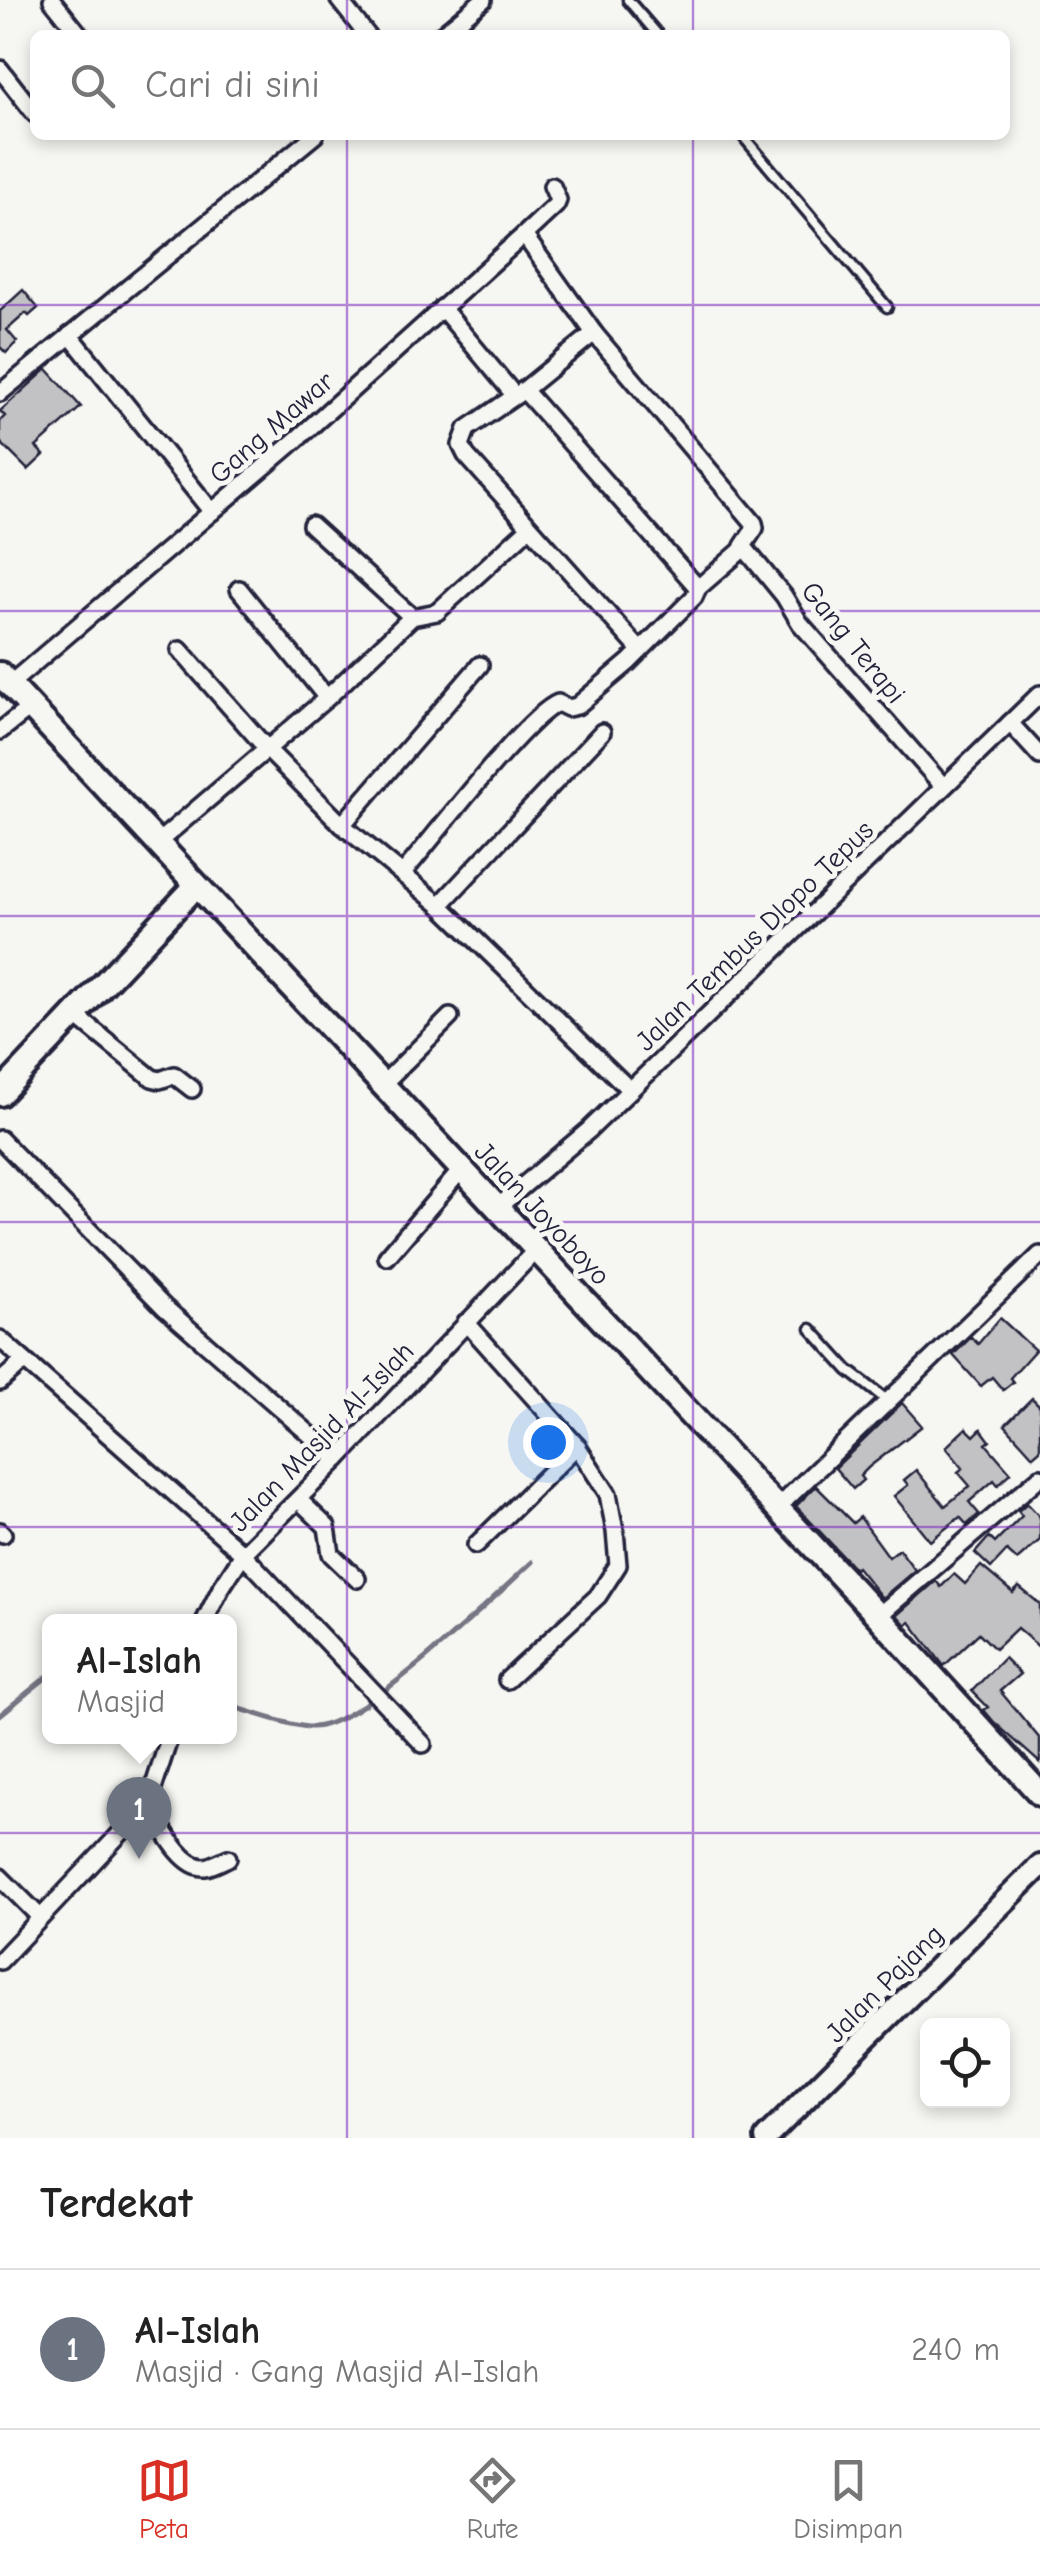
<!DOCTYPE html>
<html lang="id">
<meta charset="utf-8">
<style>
body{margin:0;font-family:"Comic Neue",sans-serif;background:#f6f6f6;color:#222}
.controls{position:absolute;right:30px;bottom:30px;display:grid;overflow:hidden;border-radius:15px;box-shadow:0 5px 15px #0003}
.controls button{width:90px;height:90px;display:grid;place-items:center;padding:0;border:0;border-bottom:2px solid #e0e0e0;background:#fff;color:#222;font:50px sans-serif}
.you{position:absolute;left:548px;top:1442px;width:35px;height:35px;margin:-25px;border:8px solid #fff;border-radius:50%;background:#1a73e8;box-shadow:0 0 0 15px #1a73e833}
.badge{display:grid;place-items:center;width:65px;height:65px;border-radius:50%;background:#d93025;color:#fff;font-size:32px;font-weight:700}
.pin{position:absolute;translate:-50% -82px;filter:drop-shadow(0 2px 5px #0008)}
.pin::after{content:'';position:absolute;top:52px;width:35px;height:30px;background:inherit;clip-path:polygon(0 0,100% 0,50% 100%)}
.popup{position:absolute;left:42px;top:1614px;width:195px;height:130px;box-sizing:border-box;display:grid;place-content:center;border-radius:15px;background:#fff;filter:drop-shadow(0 2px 8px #0005);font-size:32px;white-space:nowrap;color:#767676}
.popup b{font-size:38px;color:#222}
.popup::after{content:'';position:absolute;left:50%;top:100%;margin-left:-20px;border:20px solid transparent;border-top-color:#fff}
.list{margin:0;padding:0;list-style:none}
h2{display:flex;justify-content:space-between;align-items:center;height:130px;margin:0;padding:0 40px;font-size:42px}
h2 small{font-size:32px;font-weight:400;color:#767676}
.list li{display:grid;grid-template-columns:65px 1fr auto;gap:30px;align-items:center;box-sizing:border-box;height:160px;padding:0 40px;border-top:2px solid #e0e0e0}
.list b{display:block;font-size:38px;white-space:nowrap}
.list p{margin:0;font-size:32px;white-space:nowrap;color:#767676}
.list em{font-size:32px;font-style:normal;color:#767676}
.icon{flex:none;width:55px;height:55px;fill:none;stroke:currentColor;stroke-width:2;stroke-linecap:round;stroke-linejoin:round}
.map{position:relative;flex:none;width:1040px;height:2138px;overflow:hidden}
.search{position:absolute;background:#fff;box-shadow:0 5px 15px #0003;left:30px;right:30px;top:30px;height:110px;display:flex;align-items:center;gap:25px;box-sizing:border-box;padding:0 35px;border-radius:15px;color:#767676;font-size:38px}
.sheet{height:290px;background:#fff}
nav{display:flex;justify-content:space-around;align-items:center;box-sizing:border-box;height:140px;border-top:2px solid #e0e0e0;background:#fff;font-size:28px;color:#767676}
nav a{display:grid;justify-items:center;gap:5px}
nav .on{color:#d93025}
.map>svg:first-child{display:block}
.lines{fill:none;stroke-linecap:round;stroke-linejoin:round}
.stream{stroke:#757583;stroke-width:5}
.building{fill:#c2c2c4;stroke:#22223b;stroke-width:2.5}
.service-casing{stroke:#22223b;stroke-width:15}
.minor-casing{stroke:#22223b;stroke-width:22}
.tertiary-casing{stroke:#22223b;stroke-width:28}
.secondary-casing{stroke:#22223b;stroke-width:30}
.service{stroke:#f6f6f2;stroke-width:8}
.minor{stroke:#f6f6f2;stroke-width:15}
.tertiary{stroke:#f6f6f2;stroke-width:20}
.secondary{stroke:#f6f6f2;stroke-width:22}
.grid{fill:none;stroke:#7b2cbf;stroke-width:2.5;stroke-opacity:0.55}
.labels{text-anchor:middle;stroke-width:10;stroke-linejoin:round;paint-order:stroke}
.street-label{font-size:28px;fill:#22223b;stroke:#f6f6f2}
</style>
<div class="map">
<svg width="1040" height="2138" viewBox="0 0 1040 2138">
<rect width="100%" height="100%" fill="#f6f6f2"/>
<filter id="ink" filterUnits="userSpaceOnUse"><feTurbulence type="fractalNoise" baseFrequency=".01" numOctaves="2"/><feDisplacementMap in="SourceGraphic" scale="20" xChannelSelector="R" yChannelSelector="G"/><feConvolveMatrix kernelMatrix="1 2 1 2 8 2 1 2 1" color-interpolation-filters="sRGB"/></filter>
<g filter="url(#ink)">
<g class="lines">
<g class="stream">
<path d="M229,1706c22,5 62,21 82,21 48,2 182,-129 221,-165"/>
<path d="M0,1715l49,-40"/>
</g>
</g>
<g class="building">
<path d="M23,290l15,18 -9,8 -3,-3 -19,17 10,12 -11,11 -6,-6v-36z"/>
<path d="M47,369l34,38 -45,40 8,8 -16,15 -28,-28v-21l5,-5 -5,-5z"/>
<path d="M1000,1318l35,32 -25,28 3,4 -10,8 -11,-13 -11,9 -28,-31 18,-18 7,7z"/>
<path d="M1032,1398l8,8v44l-7,6 -28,-31z"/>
<path d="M902,1403l20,23 -53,41 -9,9 3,4 -10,9 -18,-21z"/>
<path d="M966,1428l8,8 7,-7 9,12 -4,3 25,29 -13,12 -4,-5 -25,22 10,12 -12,11 -7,-8 -30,24 -36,-45 14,-11 -4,-5 12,-10 29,36 25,-20 -12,-14 5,-4 -17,-21z"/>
<path d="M816,1486l37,37 7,-6 29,40 10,-8 16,21 -33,28 -25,-31 -2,2 -59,-63z"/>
<path d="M1027,1503l13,14v23l-23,20 -10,-9 -16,17 -16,-15 14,-16 6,6 27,-27 -4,-5z"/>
<path d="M981,1566l32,27 6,-6 21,17v44l-23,-20 -22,21 -16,-16 -35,33 -34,-44 -4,3 -9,-10 39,-34 5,6 13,-13 11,10z"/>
<path d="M1004,1658l16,16 -20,17 40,48v24l-46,-41 -10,-12 4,-3 -16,-16z"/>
</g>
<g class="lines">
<defs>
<g id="service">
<path d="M628,0l30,35"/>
<path d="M742,135l145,172"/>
<path d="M811,1329l37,41 40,31"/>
</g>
<g id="minor">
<path d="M52,0l28,35"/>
<path d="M339,0l28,35"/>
<path d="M441,35l42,-35"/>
<path d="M0,69l35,45"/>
<path d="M524,235l70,98 160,190 1,5 -12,18 41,50 16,27 143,163"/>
<path d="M442,308l73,88"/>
<path d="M594,333l-70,57 -57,39 -6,16 5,10 174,195"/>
<path d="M70,335l142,177"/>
<path d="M0,393l315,-258"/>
<path d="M311,525l101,92"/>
<path d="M698,588l46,-40"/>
<path d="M239,589l88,109"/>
<path d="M180,650l88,100 74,75 98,80 190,185"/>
<path d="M10,684l286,-244 228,-205 32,-30 2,-5 -6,-14"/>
<path d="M1010,723l30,33"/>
<path d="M0,731l31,-24"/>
<path d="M342,825l138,-160"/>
<path d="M157,843l170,-145 85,-81 25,-5 93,-85"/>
<path d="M403,873c28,-32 124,-158 155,-170l10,5 9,-2 52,-44 65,-65 4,-9 -174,-198"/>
<path d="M440,905l162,-173"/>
<path d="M75,1015l77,63 8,2 14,-5 18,14"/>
<path d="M382,1085l68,-68"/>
<path d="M0,1139l164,168 174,152"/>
<path d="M498,1207l91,-77 451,-436"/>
<path d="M387,1257l75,-88"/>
<path d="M466,1322l111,124 31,48 7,37 3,34 -20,31 -91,84"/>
<path d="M0,1339l243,215 95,-95 198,-209"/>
<path d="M0,1382l23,-20"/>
<path d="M299,1500l28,27 4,27 26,25"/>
<path d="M777,1508l263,-253"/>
<path d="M0,1531l3,3"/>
<path d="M476,1545l101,-99"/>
<path d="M878,1616l162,-139"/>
<path d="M204,1622l17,-34 22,-34 180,190"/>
<path d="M148,1804c12,18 32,64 57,63 8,-1 16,-6 23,-9"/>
<path d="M0,1877l40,40"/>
<path d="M0,1961l148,-157 22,-68"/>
</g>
<path id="tertiary" d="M766,2138l274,-272"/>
<g id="secondary">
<path d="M0,674l878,942 162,178"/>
<path d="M0,1094l196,-208"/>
</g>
</defs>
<use href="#service" class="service-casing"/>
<use href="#minor" class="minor-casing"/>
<use href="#tertiary" class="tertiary-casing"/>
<use href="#secondary" class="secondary-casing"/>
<use href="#service" class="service"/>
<use href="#minor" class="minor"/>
<use href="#tertiary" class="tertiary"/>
<use href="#secondary" class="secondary"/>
</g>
</g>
<path class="grid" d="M347,0v35M693,0v35M347,135v2003M693,135v2003M0,305h1040M0,611h1040M0,916h1040M0,1222h1040M0,1527h1040M0,1833h1040"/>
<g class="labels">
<g class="street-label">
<text transform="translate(271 427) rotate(-41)" y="10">Gang Mawar</text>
<text transform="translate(854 642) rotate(51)" y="10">Gang Terapi</text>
<text transform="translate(754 935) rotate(-44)" y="10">Jalan Tembus Dlopo Tepus</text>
<text transform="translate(543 1213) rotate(47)" y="10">Jalan Joyoboyo</text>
<text transform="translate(321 1436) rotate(-46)" y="10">Jalan Masjid Al-Islah</text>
<text transform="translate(884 1983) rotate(-45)" y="10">Jalan Pajang</text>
</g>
</g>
</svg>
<div class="controls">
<button><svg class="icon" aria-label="locate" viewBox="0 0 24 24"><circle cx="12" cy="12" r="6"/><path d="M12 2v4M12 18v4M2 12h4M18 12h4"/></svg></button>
</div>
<div class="you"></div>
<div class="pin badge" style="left:139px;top:1859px;background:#6b7280">1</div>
<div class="popup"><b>Al-Islah</b>Masjid</div>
<div class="search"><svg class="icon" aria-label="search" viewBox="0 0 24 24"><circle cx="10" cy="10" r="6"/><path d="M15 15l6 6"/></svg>Cari di sini</div>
</div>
<section class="sheet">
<h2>Terdekat<small></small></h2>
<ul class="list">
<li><span class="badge" style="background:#6b7280">1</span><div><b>Al-Islah</b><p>Masjid · Gang Masjid Al-Islah</p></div><em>240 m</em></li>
</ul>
</section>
<nav>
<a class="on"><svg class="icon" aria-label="map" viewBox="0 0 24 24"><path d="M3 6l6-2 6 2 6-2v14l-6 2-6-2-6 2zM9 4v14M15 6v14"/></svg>Peta</a>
<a><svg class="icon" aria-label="directions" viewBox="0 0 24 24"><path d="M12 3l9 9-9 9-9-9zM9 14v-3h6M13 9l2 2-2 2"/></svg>Rute</a>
<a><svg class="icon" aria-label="saved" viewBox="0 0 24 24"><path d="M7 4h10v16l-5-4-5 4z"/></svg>Disimpan</a>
</nav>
